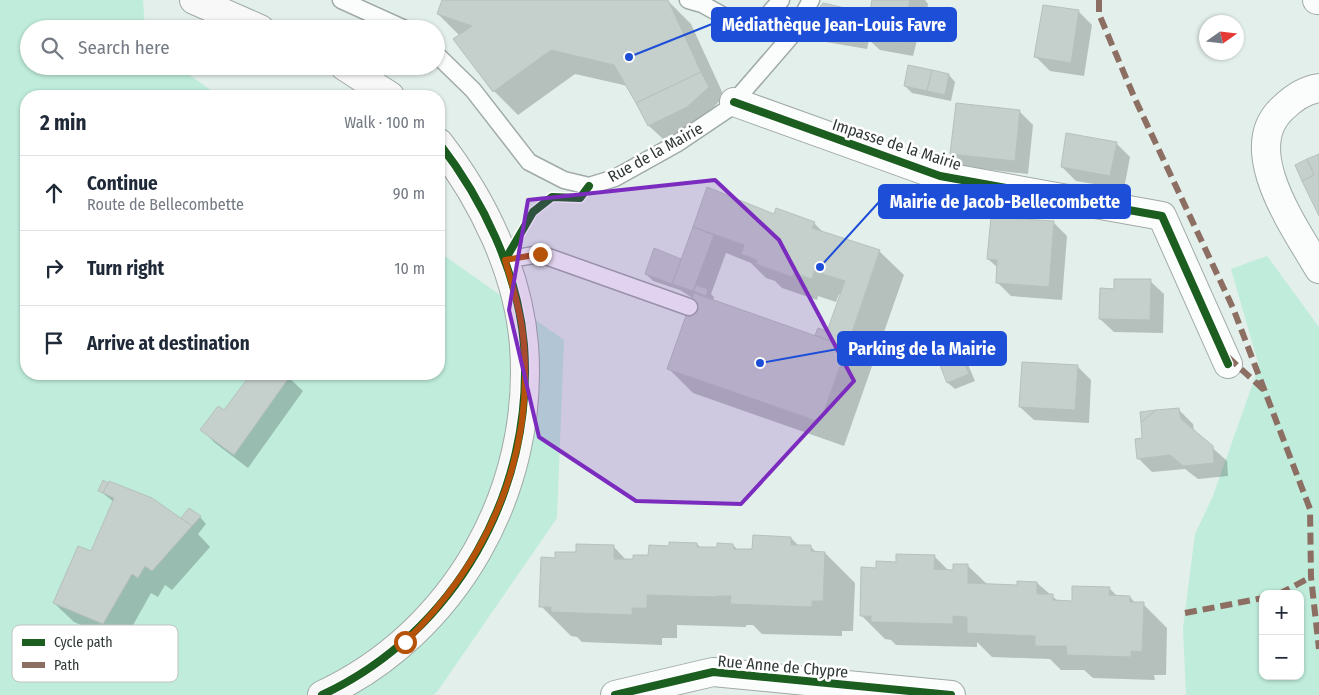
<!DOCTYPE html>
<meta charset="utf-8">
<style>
body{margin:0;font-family:"Fira Sans Condensed",sans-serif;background:#f6f6f7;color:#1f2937}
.controls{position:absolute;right:15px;bottom:15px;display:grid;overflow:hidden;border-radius:10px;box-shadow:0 1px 4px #0004}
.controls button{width:45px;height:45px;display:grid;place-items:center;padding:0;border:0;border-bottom:1px solid #e0e1e3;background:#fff;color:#1f2937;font:25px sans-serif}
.compass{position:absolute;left:1199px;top:15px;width:45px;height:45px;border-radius:50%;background:#fff;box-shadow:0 1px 4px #0004;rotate:76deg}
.stop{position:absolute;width:15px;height:15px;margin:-11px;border:4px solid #b45309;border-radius:50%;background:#fff}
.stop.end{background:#b45309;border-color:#fff;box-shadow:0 1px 5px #0008}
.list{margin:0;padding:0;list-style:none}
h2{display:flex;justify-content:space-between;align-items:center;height:65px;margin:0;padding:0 20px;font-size:21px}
h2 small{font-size:16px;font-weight:400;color:#747a83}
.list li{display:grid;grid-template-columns:32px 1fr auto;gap:15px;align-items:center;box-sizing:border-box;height:75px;padding:0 20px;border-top:1px solid #e0e1e3}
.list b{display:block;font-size:19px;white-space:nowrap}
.list p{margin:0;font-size:16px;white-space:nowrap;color:#747a83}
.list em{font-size:16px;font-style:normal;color:#747a83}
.icon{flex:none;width:28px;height:28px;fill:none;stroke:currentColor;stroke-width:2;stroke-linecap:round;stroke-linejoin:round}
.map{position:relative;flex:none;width:1319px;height:695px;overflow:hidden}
.search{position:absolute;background:#fff;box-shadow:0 1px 4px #0004;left:20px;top:20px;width:425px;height:55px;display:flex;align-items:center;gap:12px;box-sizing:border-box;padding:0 18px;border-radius:28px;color:#747a83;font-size:19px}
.panel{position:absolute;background:#fff;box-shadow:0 1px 4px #0004;left:20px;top:90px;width:425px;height:290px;border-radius:20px}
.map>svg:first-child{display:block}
.green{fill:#bfecdb;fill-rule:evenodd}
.shadow{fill:#0003;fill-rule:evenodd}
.building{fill:#c5cfcb;stroke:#b6c0bc}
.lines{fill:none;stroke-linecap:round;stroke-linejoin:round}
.lane-casing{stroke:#a0aaa6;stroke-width:19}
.street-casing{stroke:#a0aaa6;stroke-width:30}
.secondary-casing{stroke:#a0aaa6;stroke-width:30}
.lane{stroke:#fbfdfc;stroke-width:16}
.street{stroke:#fbfdfc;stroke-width:28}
.secondary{stroke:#f8f8f8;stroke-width:28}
.quiet{stroke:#8d6e63;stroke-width:6;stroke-dasharray:12 6;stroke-linecap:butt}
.cycleway-casing{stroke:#fff;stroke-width:11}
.cycleway{stroke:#1b5e20;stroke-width:8}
.route{stroke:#b45309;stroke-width:6}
.marked{fill:#7b2cbf;fill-opacity:0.2;stroke:#7b2cbf;stroke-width:4;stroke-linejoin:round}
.labels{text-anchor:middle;stroke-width:5;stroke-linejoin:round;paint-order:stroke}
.street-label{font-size:16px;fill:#2f3935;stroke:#fff}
.key{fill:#fff;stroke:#c1c4c2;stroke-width:1}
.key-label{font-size:14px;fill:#2f3935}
.leader{fill:none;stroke:#1d4ed8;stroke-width:2}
.callout-dot{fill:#1d4ed8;stroke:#fff;stroke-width:2}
.callout{fill:#1d4ed8;stroke:#1d4ed8;stroke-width:2}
.callout-label{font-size:18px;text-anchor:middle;font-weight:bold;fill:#fff}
</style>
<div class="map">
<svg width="1319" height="695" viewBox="0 0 1319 695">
<rect width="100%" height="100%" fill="#e3efea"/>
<g class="green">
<path d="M0,0h143l2,29h-116v37h148l42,30h-193v278h413v-122l125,88 -7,178 -120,174 -4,3h-433z"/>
<path d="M1267,256l52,71v368h-133l-3,-67 12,-94 18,-38 46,-130 -28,-97zM1263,594h37v82h-37z"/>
</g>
<g class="shadow">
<path d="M443,0h224l24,24 33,72 -23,25 -38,18 -14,-13 -21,-40 -53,-12 -57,41 -24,-24 -34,-55 -22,-22z"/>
<path d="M873,0h52l3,4 -1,6 -2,-1 -12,47 -33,-6 -11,-10 -2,9 -47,-8 -14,-14 17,-23 21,5 23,20z"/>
<path d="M1079,12l13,13 -8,51 -34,-5 -14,-14z"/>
<path d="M949,75l6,7 -4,19 -39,-8 -7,-7z"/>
<path d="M1019,111l14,14 -5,49 -63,-7 -13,-14z"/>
<path d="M1116,143l14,14 -6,32 -48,-8 -14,-14z"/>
<path d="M775,215l39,8 10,10 55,18 25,24 -60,171 -151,-53 -24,-24 25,-70 -14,-9 -27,-9 -7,-7 36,-13 12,-34zM726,253l25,10 15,15 9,3 7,7 35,12 1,-4 18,6 3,-8 2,1 -13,38 -9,-4 -4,8 -102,-36 1,-4 -3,-3z"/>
<path d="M1053,222l14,14 -5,64 -51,-4 -14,-14 1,-14 -10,-9z"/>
<path d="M1150,281l14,13 -1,39 -49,-1 -14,-13 15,-29z"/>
<path d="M959,353l7,7 9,21 -20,8 -7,-6 -8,-22z"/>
<path d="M1077,366l14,14 -2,43 -55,-3 -14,-13z"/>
<path d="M253,374h32l18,17 -55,77 -33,-25 -13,-13 22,-18z"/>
<path d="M1179,410l14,14 1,7 33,30 1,15 -30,3 -13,-10 -33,3 -14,-14 5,-18z"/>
<path d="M107,484l80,39 -4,-5 17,-1 6,7 -8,10 12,13 -38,43 -7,-5 -7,12 -7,-4 -28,50 -49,-21 -20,-19 37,-50 23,-51 -14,-11z"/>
<path d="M791,538l8,8 12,1 6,6h8l30,30 -2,48h-11v5l-80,-2 -9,-9h-7v2l-69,-2v13h-15v7l-80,-3 -5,-5 -6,-1 -30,-30 15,-47 58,-12 13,14 23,-4 20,-10 27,-3 4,4 17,1 15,-4 5,5h16z"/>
<path d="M934,556l15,15 19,-5 20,19 30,1 19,-3 21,18 15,1 37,-13 8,8h12l6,7h7l24,24 -1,47h-12l1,5 -62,-2 -9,-8h-23l-11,-11 -58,-2 -15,-15v5l-81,-2 -5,-5 -6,-1 -24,-24 16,-46 20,-6z"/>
</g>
<g class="building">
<path d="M442,0h226l33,72 -65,31 -22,-38 -63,-15 -58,42 -40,-53 19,-13 -35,-12z"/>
<path d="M872,0h38l-10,43 -35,-6z"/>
<path d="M823,3l22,5 -1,6 14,4 -4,18 -49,-9z"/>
<path d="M1043,5l36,5 -8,53 -37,-6z"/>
<path d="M908,65l24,5 -5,21 -23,-5z"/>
<path d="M932,70l17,4 -4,21 -18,-4z"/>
<path d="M701,72l8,15 -22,20 -39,19 -12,-23z"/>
<path d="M956,103l64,7 -5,51 -65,-7z"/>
<path d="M1066,133l51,9 -7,34 -49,-9z"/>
<path d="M1319,154v62l-17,-35 12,-6 -7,-16z"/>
<path d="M1307,159l7,16 -12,6 -7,-16z"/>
<path d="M707,187l67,27 2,-6 39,14 -3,6 68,22 -33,97 -32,-12 3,-7 9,3 18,-50 -31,-10 -2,8 -18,-6 -2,4 -36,-13 1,-4 -16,-6 3,-9 -51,-18z"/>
<path d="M991,217l63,4 -5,66 -53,-4 1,-23 -10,-1z"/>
<path d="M693,227l21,8 -21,56 -21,-7z"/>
<path d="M654,248l27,11 -9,25 -27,-10z"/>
<path d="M1114,279h37l-1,41 -51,-1 1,-31 14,1z"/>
<path d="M696,285l12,4 -2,7 -13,-5z"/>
<path d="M694,293l153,54 -27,75 -153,-53z"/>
<path d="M959,351l10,23 -22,9 -9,-23z"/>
<path d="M1022,362l56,3 -3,45 -56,-3z"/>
<path d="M251,374h36l3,2 -56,79 -34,-25 18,-24 6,4z"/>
<path d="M1179,408l2,11 32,27 1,17 -31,3 -13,-11 -33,4 -2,-20 7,-1 -1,-16 15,-12z"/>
<path d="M1156,410l-15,12 -1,-10z"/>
<path d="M103,480l5,3 -5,10 -5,-2z"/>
<path d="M109,481l43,17 40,28 -40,45 -7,-5 -7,12 -6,-4 -29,50 -50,-21 25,-57 13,5 23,-53 -11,-5z"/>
<path d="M189,508l12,8 -9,10 -11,-8z"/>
<path d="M753,535l38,2v8h20v6l14,1 -2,49h-11v6l-82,-3 1,-8h-14l-1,1 -69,-2v13h-15v7l-81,-3v-5h-12l2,-50 14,1v-6h21v-8l38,1v14h19v-4h15l1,-10 20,1v-4l28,1v4h20v-4l16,1 1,5h18z"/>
<path d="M896,554l39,1 -1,14 19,1v-6h15v19l49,2v-4l20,1v12h16v6l19,1v-15l38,1 -1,8 21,1v6h14l-2,50 -11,-1v6l-64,-2 -1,-9h-31v-10l-68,-3v-16l-14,-1v8l-82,-2v-6h-11l1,-49 15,1v-7l20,1z"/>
</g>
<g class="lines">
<defs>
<g id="lane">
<path d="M341,0l64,29"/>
<path d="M688,0l14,4 38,21 27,-9 14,-16"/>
<path d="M436,54l37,36 56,72 35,18 25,6 26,-8 61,-34 52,-35 64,-74 19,-35"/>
<path d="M505,260l35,-6 149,53"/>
</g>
<g id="street">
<path d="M1317,0h2"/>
<path d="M1319,88c-14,2 -26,10 -36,20 -46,41 13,121 36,161"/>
<path d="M734,102l206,74 222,40 66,148"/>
<path d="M615,695l98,-23 238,23"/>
</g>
<g id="secondary">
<path d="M194,0l66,29"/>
<path d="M344,66l46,30"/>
<path d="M322,695c133,-62 213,-204 202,-350 -6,-73 -41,-145 -85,-202"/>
</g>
</defs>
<use href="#lane" class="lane-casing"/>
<use href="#street" class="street-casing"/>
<use href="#secondary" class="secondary-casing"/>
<use href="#lane" class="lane"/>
<use href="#street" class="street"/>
<use href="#secondary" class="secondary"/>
<g class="quiet">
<path d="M1099,0v14l36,85 98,209 77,201 1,68 8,72"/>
<path d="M1228,357l37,34"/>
<path d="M1279,594l32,-17"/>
<path d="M1185,613l78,-15"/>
</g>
<defs>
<g id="cycleway">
<path d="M734,102l206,74 222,40 66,148"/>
<path d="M505,260l28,-48 19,-15 28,1 9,-12"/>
<path d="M322,695c133,-62 213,-204 202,-350 -6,-73 -41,-145 -85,-202"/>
<path d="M615,695l98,-23 238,23"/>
</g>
</defs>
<use href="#cycleway" class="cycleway-casing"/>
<use href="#cycleway" class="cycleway"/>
</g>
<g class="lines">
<path class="route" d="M405,642c82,-80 128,-181 119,-297 -2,-29 -11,-58 -19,-85l35,-6"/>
</g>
<path class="marked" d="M715,180l64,60 75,141 -113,123 -105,-3 -97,-64 -30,-127 19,-110z"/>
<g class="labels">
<g class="street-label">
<text transform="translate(897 144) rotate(18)" y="6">Impasse de la Mairie</text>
<text transform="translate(655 152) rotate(-29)" y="6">Rue de la Mairie</text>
<text transform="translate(783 666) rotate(5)" y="6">Rue Anne de Chypre</text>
</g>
</g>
<rect x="12" y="625" width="166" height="57" rx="8" class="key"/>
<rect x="22" y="639" width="23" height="7" fill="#1b5e20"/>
<rect x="22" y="662" width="23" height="6" fill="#8d6e63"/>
<g class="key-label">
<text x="54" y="647">Cycle path</text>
<text x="54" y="670">Path</text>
</g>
<path class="leader" d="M629 57L712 24M820 267L879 202M760 363L838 349"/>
<g class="callout-dot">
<circle cx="629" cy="57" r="5"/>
<circle cx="820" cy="267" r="5"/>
<circle cx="760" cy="363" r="5"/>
</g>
<g class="callout">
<rect x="712" y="8" width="244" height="33" rx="5"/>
<rect x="879" y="185" width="251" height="33" rx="5"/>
<rect x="838" y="332" width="168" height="33" rx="5"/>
</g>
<g class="callout-label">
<text x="834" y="31">Médiathèque Jean-Louis Favre</text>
<text x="1005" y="208">Mairie de Jacob-Bellecombette</text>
<text x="922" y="355">Parking de la Mairie</text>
</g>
</svg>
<div class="controls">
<button>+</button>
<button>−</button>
</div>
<svg class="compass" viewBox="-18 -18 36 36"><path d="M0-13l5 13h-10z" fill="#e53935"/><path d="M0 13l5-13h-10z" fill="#747a83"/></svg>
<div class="stop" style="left:405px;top:642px"></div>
<div class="stop end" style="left:540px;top:254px"></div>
<div class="search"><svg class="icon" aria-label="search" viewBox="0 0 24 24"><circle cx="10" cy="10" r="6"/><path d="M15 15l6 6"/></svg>Search here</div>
<section class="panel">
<h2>2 min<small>Walk · 100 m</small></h2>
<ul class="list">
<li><svg class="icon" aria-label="ahead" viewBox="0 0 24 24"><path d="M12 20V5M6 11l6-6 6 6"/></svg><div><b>Continue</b><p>Route de Bellecombette</p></div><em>90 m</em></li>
<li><svg class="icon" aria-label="right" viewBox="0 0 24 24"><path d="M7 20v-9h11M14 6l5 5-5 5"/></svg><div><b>Turn right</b></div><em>10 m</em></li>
<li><svg class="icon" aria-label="arrive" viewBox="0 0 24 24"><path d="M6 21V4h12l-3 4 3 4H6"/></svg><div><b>Arrive at destination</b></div></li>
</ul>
</section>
</div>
